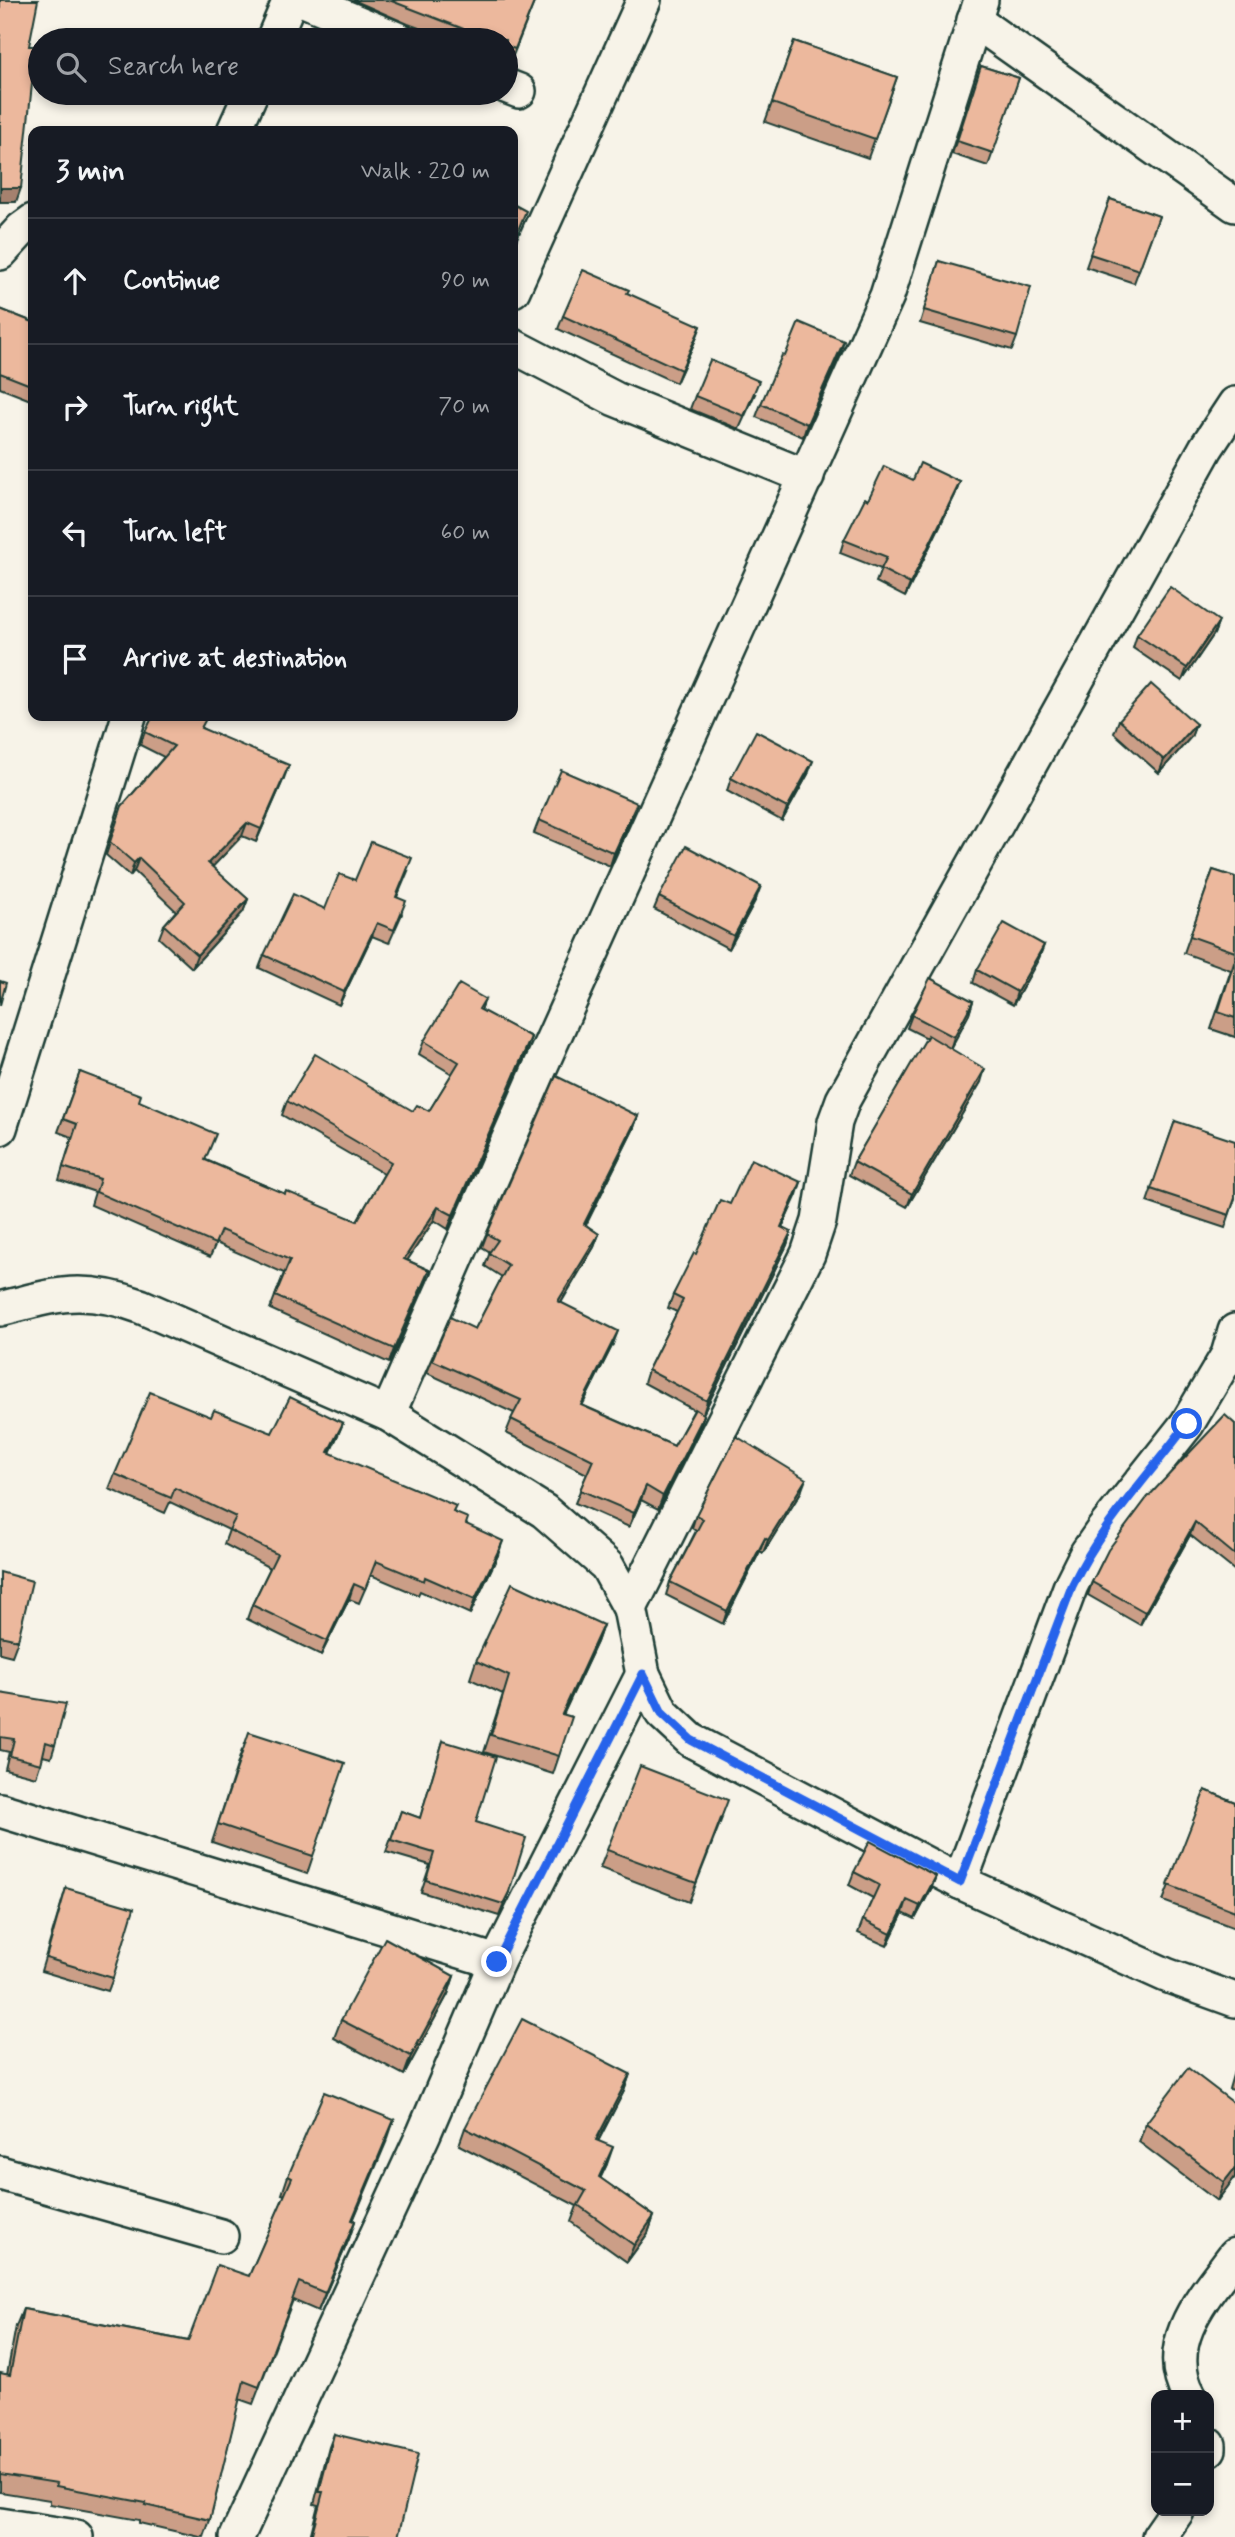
<!DOCTYPE html>
<meta charset="utf-8">
<style>
body{margin:0;font-family:Mynerve,sans-serif;background:#20242c;color:#f1f3f6}
.controls{position:absolute;right:21px;bottom:21px;display:grid;overflow:hidden;border-radius:14px;box-shadow:0 4px 10px #0003}
.controls button{width:63px;height:63px;display:grid;place-items:center;padding:0;border:0;border-bottom:2px solid #363941;background:#171b24;color:#f1f3f6;font:35px sans-serif}
.stop{position:absolute;width:21px;height:21px;margin:-16px;border:5px solid #2563eb;border-radius:50%;background:#fff}
.stop.end{background:#2563eb;border-color:#fff;box-shadow:0 2px 7px #0008}
.list{margin:0;padding:0;list-style:none}
h2{display:flex;justify-content:space-between;align-items:center;height:91px;margin:0;padding:0 28px;font-size:30px}
h2 small{font-size:23px;font-weight:400;color:#9ea1a6}
.list li{display:grid;grid-template-columns:46px 1fr auto;gap:21px;align-items:center;box-sizing:border-box;height:126px;padding:0 28px;border-top:2px solid #363941}
.list b{display:block;font-size:26px;white-space:nowrap}
.list em{font-size:23px;font-style:normal;color:#9ea1a6}
.icon{flex:none;width:38px;height:38px;fill:none;stroke:currentColor;stroke-width:2;stroke-linecap:round;stroke-linejoin:round}
.map{position:relative;flex:none;width:1235px;height:2537px;overflow:hidden}
.search{position:absolute;background:#171b24;box-shadow:0 4px 10px #0003;left:28px;top:28px;width:490px;height:77px;display:flex;align-items:center;gap:18px;box-sizing:border-box;padding:0 24px;border-radius:38px;color:#9ea1a6;font-size:26px}
.panel{position:absolute;background:#171b24;box-shadow:0 4px 10px #0003;left:28px;top:126px;width:490px;height:595px;border-radius:14px}
.map>svg:first-child{display:block}
.lines{fill:none;stroke-linecap:round;stroke-linejoin:round}
.minor-casing{stroke:#1f3d34;stroke-width:38}
.minor{stroke:#f7f3e8;stroke-width:33}
.wall{fill:#cb9e87;stroke:#1f3d34;stroke-width:2}
.shaded-wall{fill:#a5816e;stroke:#1f3d34;stroke-width:2}
.building{fill:#ecb89d;stroke:#1f3d34;stroke-width:2}
.route{stroke:#2563eb;stroke-width:9}
</style>
<div class="map">
<svg width="1235" height="2537" viewBox="0 0 1235 2537">
<rect width="100%" height="100%" fill="#f7f3e8"/>
<filter id="ink" filterUnits="userSpaceOnUse"><feTurbulence type="fractalNoise" baseFrequency=".0143" numOctaves="2"/><feDisplacementMap in="SourceGraphic" scale="14" xChannelSelector="R" yChannelSelector="G"/><feConvolveMatrix kernelMatrix="1 2 1 2 8 2 1 2 1" color-interpolation-filters="sRGB"/></filter>
<g filter="url(#ink)">
<g class="lines">
<defs>
<g id="minor">
<path d="M304,0l95,40"/>
<path d="M974,20l261,185"/>
<path d="M273,40l17,-40"/>
<path d="M506,86l13,5"/>
<path d="M234,131l17,-38"/>
<path d="M0,253l22,-24 11,-8"/>
<path d="M513,290l131,-290"/>
<path d="M513,346l102,53 192,78"/>
<path d="M0,1128l129,-412"/>
<path d="M0,1309c56,-15 84,-23 140,-3l248,108 156,97 63,55 23,42 13,66 19,39 29,27 269,142 206,93 69,25"/>
<path d="M388,1414l151,-344 348,-774 94,-296"/>
<path d="M630,1608l178,-354 11,-33 16,-99 8,-22 363,-652 29,-44"/>
<path d="M0,1810l497,152"/>
<path d="M960,1882l111,-297 16,-32 16,-23 84,-106 41,-69 7,-24"/>
<path d="M0,2173l221,63"/>
<path d="M1189,2395c-29,-52 16,-100 46,-140"/>
<path d="M1209,2445v4"/>
<path d="M0,2525l76,12"/>
<path d="M237,2537l187,-404 73,-171 146,-288"/>
<path d="M1159,2537l18,-26"/>
</g>
</defs>
<use href="#minor" class="minor-casing"/>
<use href="#minor" class="minor"/>
</g>
<g class="wall">
<path d="M353,0h182l-25,63 -4,-2v-21h-54l-44,-16z"/>
<path d="M794,41l103,36 -29,81 -103,-36z"/>
<path d="M981,66l38,12 -31,88 -36,-12z"/>
<path d="M1110,199l49,17 -25,67 -48,-16z"/>
<path d="M939,261l78,76 -5,13 -92,-27z"/>
<path d="M627,294l69,45 -20,44 -118,-54 5,-13z"/>
<path d="M0,309l33,13v79l-33,-13z"/>
<path d="M840,354l-37,83 -47,-20 5,-13 24,-48z"/>
<path d="M755,394l-16,35 -49,-20 5,-13z"/>
<path d="M913,480l47,2 -5,13 -50,102 -29,-15 5,-13 -41,-16 4,-13 24,-40z"/>
<path d="M1219,621l-5,13 -32,47 -49,-33 4,-13z"/>
<path d="M1119,720l77,4 -5,13 -32,36 -45,-40z"/>
<path d="M202,728l82,50 -28,64 -14,-6 -30,31 36,32 -5,13 -51,56 -33,-30 5,-13 12,-14 -42,-40 -4,5 -24,-21 16,-49 42,-49 -24,-12 5,-13z"/>
<path d="M808,774l-26,47 -55,-30 4,-13z"/>
<path d="M632,816l-22,50 -76,-33 5,-13z"/>
<path d="M1213,870l22,7v160l-24,-8 20,-59 -47,-17z"/>
<path d="M408,871l-11,26 5,17 -13,29 -17,-7 -33,69 -80,-37 5,-13 61,-46 30,-29z"/>
<path d="M659,897l97,2 -27,50 -75,-40z"/>
<path d="M1044,945l-5,13 -26,47 -40,-22 4,-13z"/>
<path d="M485,999l-4,12 50,26 -5,14 -78,178 -14,-9 -27,40 22,10 -40,93 -119,-54 14,-36 -68,-30 -6,14 -119,-52 4,-13 -36,-12 13,-43 -14,-5 22,-60 59,29 67,59 79,34 72,27 27,-47 -102,-59 5,-14 126,10h16l23,-37 -33,-20 5,-13z"/>
<path d="M973,1001l-4,13 -19,34 31,34 -74,125 -58,-32 5,-13 73,-124 -20,-10 5,-13z"/>
<path d="M638,1116l-5,14 -47,95 13,9 -5,13 -33,56 52,41 -31,61 92,41 20,-36 -50,-27 4,-13 29,-58 -9,-4 5,-13 23,-41 34,-50 71,-22 -19,46 9,4 -4,13 -84,169 1,1 -5,13 -41,81 -17,-9 -12,27 -54,-24 12,-29 -81,-41 8,-20 -87,-40 5,-13 43,-31 27,-52 -17,-11 5,-14 -8,-5 5,-13z"/>
<path d="M1175,1121l60,77 -10,30 -78,-26z"/>
<path d="M211,1417l61,16 71,-10 -6,14 -7,16 123,59 45,43 -28,59 -50,-23 -2,4 -47,-20 -12,28 -10,-4 -28,56 -74,-36 5,-14 18,-37 -46,-24 5,-14 -59,-28 -5,11 -56,-24 6,-15z"/>
<path d="M1235,1424v147l-45,-36 -50,90 -52,-30 4,-13z"/>
<path d="M801,1492l-38,61 -3,-2 -37,73 -57,-29 4,-13 26,-51 -4,-3 4,-13z"/>
<path d="M0,1572l18,68 -6,16 -12,-3z"/>
<path d="M603,1625l-6,17 -34,73 -4,41 -6,18 -69,-22 19,-58 -33,-15 6,-18z"/>
<path d="M0,1693l55,52 -4,13 -8,-2 -7,21 -31,-8 4,-17 -9,-2z"/>
<path d="M443,1741l33,81 33,70 -10,24 -78,-24 9,-27 -44,-13 15,-41 19,7z"/>
<path d="M242,1750l71,106 -6,18 -95,-32z"/>
<path d="M1205,1790l30,12v126l-72,-27z"/>
<path d="M722,1818l-33,84 -89,-34 7,-18z"/>
<path d="M854,1872l82,4 -5,13 -16,30 -12,-6 -16,33 -29,-13 5,-13 10,-22 -24,-13z"/>
<path d="M66,1888l47,90 -5,13 -67,-20z"/>
<path d="M454,1976l-6,18 -44,81 -70,-37 7,-18z"/>
<path d="M1235,2068v22l-6,-1z"/>
<path d="M630,2074l-6,17 -26,50 9,23 -7,14 54,38 -6,17 -21,29 -56,-40 6,-16 -118,-61 6,-17z"/>
<path d="M394,2120l-41,100 2,1 -6,18 -31,72 -25,-11 -40,104 -14,-5 -29,121 -6,17h-4l-61,-14v-3l-89,-16v-4l-50,-8v-119l7,2 9,-49 7,-17 165,32 61,-65 36,-81 -3,-1 6,-18z"/>
<path d="M1146,2123l89,54 -18,24 -78,-59z"/>
<path d="M334,2434l64,103h-88l8,-32 -4,-1 15,-57z"/>
</g>
<g class="shaded-wall">
<path d="M0,188h21l-5,14h-16z"/>
<path d="M701,326l-5,13 -20,44 5,-13z"/>
<path d="M844,341l-4,13 -37,83 4,-13z"/>
<path d="M960,482l-5,13 -50,102 5,-13z"/>
<path d="M1219,621l-5,13 -32,47 5,-13z"/>
<path d="M1196,724l-5,13 -32,36 5,-13z"/>
<path d="M813,761l-5,13 -26,47 5,-13z"/>
<path d="M289,765l-5,13 -28,64 5,-13z"/>
<path d="M637,803l-5,13 -22,50 4,-13z"/>
<path d="M247,823l-5,13 -38,40 4,-13z"/>
<path d="M139,858l-5,13 -4,5 4,-13z"/>
<path d="M761,886l-5,13 -27,50 5,-13z"/>
<path d="M248,899l-5,13 -51,56 5,-13z"/>
<path d="M377,923l-5,13 -33,69 5,-13z"/>
<path d="M1044,945l-5,13 -26,47 4,-13z"/>
<path d="M973,1001l-4,13 -19,36 4,-13z"/>
<path d="M531,1037l-5,14 -78,178 5,-14z"/>
<path d="M985,1069l-4,13 -74,125 5,-13z"/>
<path d="M638,1116l-5,14 -54,108 5,-14z"/>
<path d="M801,1182l-4,13 -21,45 5,-13z"/>
<path d="M438,1207l-4,13 -35,53 5,-14z"/>
<path d="M791,1232l-4,13 -84,169 4,-13z"/>
<path d="M599,1234l-5,13 -41,68 5,-14z"/>
<path d="M429,1270l-5,14 -35,79 5,-14z"/>
<path d="M618,1331l-5,13 -37,74 5,-13z"/>
<path d="M704,1415l-5,13 -41,81 5,-13z"/>
<path d="M343,1423l-6,14 -14,29 5,-14z"/>
<path d="M806,1479l-5,13 -38,61 5,-13z"/>
<path d="M646,1486l-5,14 -12,27 5,-14z"/>
<path d="M1195,1522l-5,13 -50,90 5,-13z"/>
<path d="M765,1538l-5,13 -37,73 4,-13z"/>
<path d="M503,1541l-5,14 -28,59 5,-15z"/>
<path d="M354,1584l-5,15 -28,56 6,-14z"/>
<path d="M603,1625l-6,17 -42,89 7,-17z"/>
<path d="M936,1876l-5,13 -16,30 5,-13z"/>
<path d="M907,1900l-4,13 -16,33 4,-12z"/>
<path d="M454,1976l-6,18 -44,81 7,-19z"/>
<path d="M630,2074l-6,17 -34,66 6,-17z"/>
<path d="M394,2120l-6,18 -42,99 6,-17z"/>
<path d="M613,2147l-6,17 -14,30 6,-17z"/>
<path d="M1235,2168v9l-18,24 7,-19z"/>
<path d="M654,2216l-6,17 -21,29 7,-17z"/>
<path d="M355,2221l-6,18 -31,72 7,-18z"/>
</g>
<g class="building">
<path d="M0,0h38l-9,46h7l-15,142h-21z"/>
<path d="M389,0h146l-20,49 -9,-3v-6h-14z"/>
<path d="M794,41l103,36 -22,62 -103,-36z"/>
<path d="M981,66l38,12 -26,75 -36,-12z"/>
<path d="M1110,199l49,17 -20,54 -49,-16z"/>
<path d="M513,204l13,7 -13,31z"/>
<path d="M939,261l92,26 -14,50 -93,-27z"/>
<path d="M583,270l46,20 -2,3 74,33 -20,44 -118,-54z"/>
<path d="M0,309l33,13v64l-33,-13z"/>
<path d="M799,322l45,19 -37,83 -46,-20 21,-49 3,1z"/>
<path d="M710,360l49,21 -15,35 -49,-20z"/>
<path d="M920,463l40,19 -50,102 -29,-15 6,-12 -43,-17 21,-42 3,2 16,-34 29,14z"/>
<path d="M1170,587l49,34 -32,47 -50,-33z"/>
<path d="M1151,684l45,40 -32,36 -45,-40z"/>
<path d="M153,716h52l2,1 -6,11 88,37 -28,64 -14,-6 -39,40 40,36 -51,56 -33,-30 21,-23 -46,-44 -5,5 -24,-21 12,-36 52,-60 -29,-14z"/>
<path d="M756,731l57,30 -26,47 -56,-30z"/>
<path d="M561,770l76,33 -23,50 -75,-33z"/>
<path d="M371,842l41,16 -16,39 10,4 -12,29 -17,-7 -33,69 -80,-37 29,-61 32,15 14,-35 16,6z"/>
<path d="M686,846l75,40 -27,50 -75,-39z"/>
<path d="M1213,870l22,7v75l-45,-16z"/>
<path d="M1004,923l40,22 -27,47 -40,-22z"/>
<path d="M1235,960v58l-17,-6z"/>
<path d="M930,978l43,23 -19,36 -42,-22z"/>
<path d="M0,981l6,2 -6,22z"/>
<path d="M459,984l26,15 -6,10 52,28 -78,178 -15,-8 -34,52 25,11 -35,79 -119,-53 15,-36 -69,-30 -6,14 -119,-52 4,-13 -37,-12 14,-43 -14,-5 17,-47 61,23 -2,6 77,33 -11,26 80,34 1,-3 71,30 34,-59 -104,-61 28,-47 98,57 4,-6 12,6 30,-49 -35,-21z"/>
<path d="M928,1035l57,34 -73,125 -58,-32z"/>
<path d="M556,1076l82,40 -54,108 15,10 -41,67 60,30 -37,74 93,41 21,-37 9,6 -41,81 -17,-10 -12,27 -54,-23 13,-30 -82,-41 10,-19 -89,-40 18,-43 25,12 33,-64 -19,-12 9,-13 -11,-6z"/>
<path d="M1175,1121l60,20v57l-6,17 -78,-26z"/>
<path d="M751,1159l50,23 -20,45 10,5 -84,169 -59,-31 35,-70 -10,-5 21,-42 2,1 24,-54 10,4z"/>
<path d="M150,1392l61,25 3,-7 58,23 18,-36 53,26 -15,29 128,54 -3,6 15,6 -2,6 37,17 -28,58 -50,-22 -1,4 -48,-20 -11,28 -11,-5 -27,57 -75,-36 25,-51 -48,-24 7,-13 -61,-29 -4,10 -56,-24z"/>
<path d="M1225,1415l10,9v131l-40,-33 -50,90 -53,-30 16,-32 39,-52z"/>
<path d="M736,1436l70,43 -38,61 -3,-2 -38,73 -57,-29 33,-63 -7,-4z"/>
<path d="M0,1572l32,9 -14,59 -18,-4z"/>
<path d="M512,1583l91,42 -41,89 10,3 -13,39 -68,-21 18,-59 -33,-15z"/>
<path d="M0,1693l66,11 -11,41 -9,-3 -5,22 -31,-8 4,-17 -14,-2z"/>
<path d="M249,1732l96,31 -32,93 -95,-32z"/>
<path d="M443,1741l53,16 -20,65 50,16 -17,54 -6,12 -77,-24 8,-27 -43,-13 10,-29 19,7z"/>
<path d="M640,1766l88,34 -32,83 -89,-33z"/>
<path d="M1205,1790l30,12v109l-67,-26z"/>
<path d="M870,1841l66,35 -16,30 -13,-6 -16,34 -28,-14 16,-35 -25,-13z"/>
<path d="M66,1888l68,20 -21,70 -67,-20z"/>
<path d="M385,1938l69,38 -43,80 -70,-36z"/>
<path d="M522,2019l108,55 -34,66 17,7 -14,30 55,39 -20,29 -56,-40 8,-14 -121,-63z"/>
<path d="M1188,2068l47,36v64l-11,14 -78,-59z"/>
<path d="M324,2092l70,28 -42,100 3,1 -30,72 -26,-11 -40,105 -15,-6 -34,139 -65,-15 1,-2 -90,-17 1,-3 -57,-9v-101l10,2 13,-66 165,32 29,-76 32,11 43,-98 -4,-2z"/>
<path d="M334,2434l84,20 -20,83h-87l12,-45h-4z"/>
</g>
</g>
<g class="lines" filter="url(#ink)">
<path class="route" d="M497,1962l146,-288 19,39 29,27 269,142 112,-296c29,-61 75,-108 115,-162"/>
</g>
</svg>
<div class="controls">
<button>+</button>
<button>−</button>
</div>
<div class="stop" style="left:1187px;top:1424px"></div>
<div class="stop end" style="left:497px;top:1962px"></div>
<div class="search"><svg class="icon" aria-label="search" viewBox="0 0 24 24"><circle cx="10" cy="10" r="6"/><path d="M15 15l6 6"/></svg>Search here</div>
<section class="panel">
<h2>3 min<small>Walk · 220 m</small></h2>
<ul class="list">
<li><svg class="icon" aria-label="ahead" viewBox="0 0 24 24"><path d="M12 20V5M6 11l6-6 6 6"/></svg><div><b>Continue</b></div><em>90 m</em></li>
<li><svg class="icon" aria-label="right" viewBox="0 0 24 24"><path d="M7 20v-9h11M14 6l5 5-5 5"/></svg><div><b>Turn right</b></div><em>70 m</em></li>
<li><svg class="icon" aria-label="left" viewBox="0 0 24 24"><path d="M17 20v-9H6M10 6l-5 5 5 5"/></svg><div><b>Turn left</b></div><em>60 m</em></li>
<li><svg class="icon" aria-label="arrive" viewBox="0 0 24 24"><path d="M6 21V4h12l-3 4 3 4H6"/></svg><div><b>Arrive at destination</b></div></li>
</ul>
</section>
</div>
